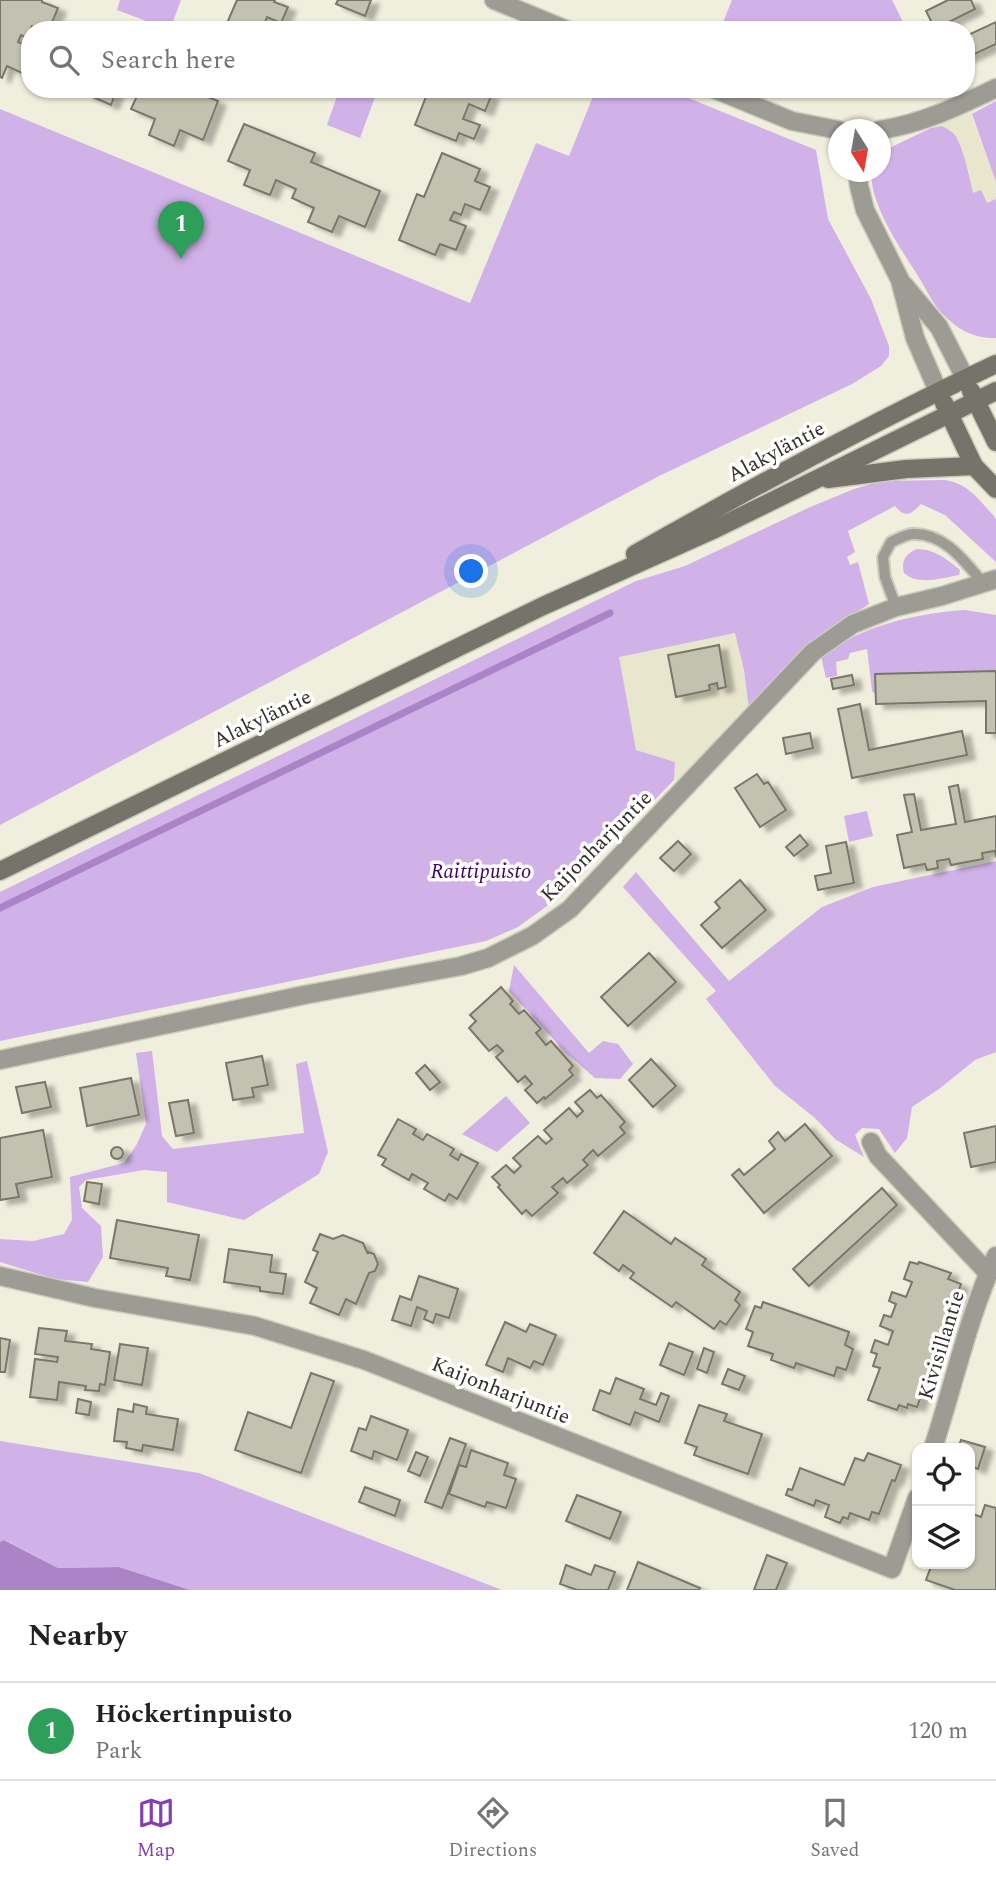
<!DOCTYPE html>
<meta charset="utf-8">
<style>
body{margin:0;font-family:Spectral,serif;background:#f2f2f2;color:#202124}
.controls{position:absolute;right:21px;bottom:21px;display:grid;overflow:hidden;border-radius:14px;box-shadow:0 2px 5px #0004}
.controls button{width:63px;height:63px;display:grid;place-items:center;padding:0;border:0;border-bottom:2px solid #e0e0e0;background:#fff;color:#202124;font:35px sans-serif}
.compass{position:absolute;left:828px;top:119px;width:63px;height:63px;border-radius:50%;background:#fff;box-shadow:0 2px 5px #0004;rotate:169deg}
.you{position:absolute;left:472px;top:572px;width:24px;height:24px;margin:-18px;border:5px solid #fff;border-radius:50%;background:#1a73e8;box-shadow:0 0 0 10px #1a73e833}
.badge{display:grid;place-items:center;width:46px;height:46px;border-radius:50%;background:#853eb1;color:#fff;font-size:23px;font-weight:700}
.pin{position:absolute;translate:-50% -58px;filter:drop-shadow(0 2px 4px #0008)}
.pin::after{content:'';position:absolute;top:37px;width:24px;height:21px;background:inherit;clip-path:polygon(0 0,100% 0,50% 100%)}
.list{margin:0;padding:0;list-style:none}
h2{display:flex;justify-content:space-between;align-items:center;height:91px;margin:0;padding:0 28px;font-size:30px}
h2 small{font-size:23px;font-weight:400;color:#757577}
.list li{display:grid;grid-template-columns:46px 1fr auto;gap:21px;align-items:center;box-sizing:border-box;height:98px;padding:0 28px;border-top:2px solid #e0e0e0}
.list b{display:block;font-size:26px;white-space:nowrap}
.list p{margin:0;font-size:23px;white-space:nowrap;color:#757577}
.list em{font-size:23px;font-style:normal;color:#757577}
.icon{flex:none;width:38px;height:38px;fill:none;stroke:currentColor;stroke-width:2;stroke-linecap:round;stroke-linejoin:round}
.map{position:relative;flex:none;width:996px;height:1590px;overflow:hidden}
.search{position:absolute;background:#fff;box-shadow:0 2px 5px #0004;left:21px;right:21px;top:21px;height:77px;display:flex;align-items:center;gap:18px;box-sizing:border-box;padding:0 24px;border-radius:28px;color:#757577;font-size:26px}
.sheet{height:189px;background:#fff}
nav{display:flex;justify-content:space-around;align-items:center;box-sizing:border-box;height:98px;border-top:2px solid #e0e0e0;background:#fff;font-size:19px;color:#757577}
nav a{display:grid;justify-items:center;gap:4px}
nav .on{color:#853eb1}
.map>svg:first-child{display:block}
.built{fill:#e8e6cd}
.green{fill:#d0b1e8}
.water{fill:#ab84c8}
.lines{fill:none;stroke-linecap:round;stroke-linejoin:round}
.stream{stroke:#ab84c8;stroke-width:7}
.building{fill:#c3c1b0;stroke:#787768;stroke-width:2;filter:url(#shadow)}
.lane-casing{stroke:#cdcbbc;stroke-width:14}
.street-casing{stroke:#cdcbbc;stroke-width:21}
.secondary-casing{stroke:#cdcbbc;stroke-width:21}
.lane{stroke:#9c9b94;stroke-width:10}
.street{stroke:#9c9b94;stroke-width:18}
.secondary{stroke:#76746a;stroke-width:18}
.labels{text-anchor:middle;stroke-width:7;stroke-linejoin:round;paint-order:stroke}
.street-label{font-size:21px;fill:#2f2e28;stroke:#fff}
.park-label{font-size:21px;font-style:italic;fill:#3e055a;stroke:#fff}
</style>
<div class="map">
<svg width="996" height="1590" viewBox="0 0 996 1590">
<defs>
<filter id="shadow"><feDropShadow dx="8" dy="4.5" stdDeviation="2" flood-color="#0004"/></filter>
</defs>
<rect width="100%" height="100%" fill="#f0eedd"/>
<g class="built">
<path d="M974,112l-2,2v4l24,64v17l-9,4 -14,-10 -4,-21 -13,-35 -4,-6 -10,-4 -11,1z"/>
<path d="M735,633l9,37 5,34 -72,77 -3,-1 1,-18 -39,-12 -18,-93z"/>
</g>
<g class="green">
<path d="M120,0h61l-11,30 -53,-20z"/>
<path d="M732,0h160l15,30h-187z"/>
<path d="M318,89h60l-18,49 -33,-13 10,-29z"/>
<path d="M596,89h70l150,61 12,69 43,80 18,47v10l-8,10 -29,18 -193,92 -659,349v-716l470,194 66,-160 33,13z"/>
<path d="M807,89h95c-37,8 -58,13 -95,0z"/>
<path d="M996,101v81l-24,-68z"/>
<path d="M942,126c2,1 9,5 10,6 10,8 18,47 21,61l8,-3 6,13 9,-4v139c-23,1 -41,-10 -56,-27 -8,-9 -14,-22 -20,-32 -19,-30 -49,-72 -49,-107h9l1,-20 50,-24z"/>
<path d="M945,480c24,4 33,19 49,36l2,4v42l-51,-47 -24,-11c-10,10 -15,15 -26,2l-47,25 7,21 -8,5 3,8 8,-3 11,42 -56,36 -64,69 -5,-39 -9,-37 -116,24 17,93 39,12 -1,18 -112,115 -44,32 -32,14 -486,100v-149l636,-311 49,-15 123,-58 46,-19 27,-8z"/>
<path d="M917,549c17,0 28,9 42,20l1,2 -1,4c-18,3 -40,11 -55,-2 -3,-12 1,-19 13,-24z"/>
<path d="M965,610l31,5v56l-121,3v20l-3,-3 -5,-42 -17,4 -2,6 -12,3 1,14 -11,2 -5,-22c43,-31 92,-42 144,-46z"/>
<path d="M867,811l6,25 -24,6 -5,-26z"/>
<path d="M996,861v191l-21,8 -36,29 -27,18 -5,31 -12,15 -16,-24 -17,-1 -7,7 9,22 -29,-18 -20,-21 -40,-32 -69,-87 10,-8 -93,-104 13,-15 93,109 93,-74 51,-20z"/>
<path d="M514,965l75,88 14,-12 15,3 15,20 -13,15 -25,-1 -30,-26 -56,-61z"/>
<path d="M152,1051l10,85 11,13 131,-16 -8,-69 11,-3 21,91 -9,22 -75,46 -77,-18v-30l-23,-2 -58,10 -7,7 3,21 19,18 2,31 -15,25 -33,-3 -55,-17v-23l33,2 31,-7 8,-14 -2,-43 54,-14 13,-19 9,-20 -10,-71z"/>
<path d="M506,1096l24,27 -33,29 -35,-18z"/>
<path d="M0,1441l199,32 303,117h-312l-71,-23 -61,1 -53,-28 -5,2z"/>
</g>
<path class="water" d="M4,1540l54,28 61,-1 71,23h-190v-48z"/>
<g class="lines">
<path class="stream" d="M0,908l610,-295"/>
</g>
<g class="building">
<path d="M0,0h42v2l16,6 -9,22h-9l-8,-4 -5,12 -6,-3 -3,7 12,5v8l-8,18 -15,-7 -5,12 -2,-1z"/>
<path d="M237,0h38l-1,2 14,5 -7,16 -14,-6 -5,13h-38z"/>
<path d="M338,0h33l-6,16 -29,-12z"/>
<path d="M948,0h23l4,9 -40,20 -9,-18z"/>
<path d="M996,22v22l-30,14v-22z"/>
<path d="M88,89h29l-6,16 -25,-11z"/>
<path d="M121,89h67l30,12 -15,39 -23,-10 -6,16 -25,-11 6,-16 -24,-10 6,-13z"/>
<path d="M429,89h47l15,7 -6,15 -16,-7 -6,15 17,6 -6,14 -15,-6 -3,8 -41,-16z"/>
<path d="M244,124l71,29 -4,9 69,29 -15,36 -26,-11 -7,16 -24,-10 6,-14 -22,-10 4,-9 -20,-9 -6,15 -26,-10 6,-15 -22,-9z"/>
<path d="M442,153l38,16 -5,12 15,6 -10,23 -15,-6 -4,11 -7,-3 -4,8 16,6 -10,24 -16,-6 -5,11 -36,-15 18,-46 7,3z"/>
<path d="M719,645l7,42 -8,2 -1,-6 -8,2 1,5 -34,7 -8,-42z"/>
<path d="M996,671v62h-10v-32l-110,3 -1,-30z"/>
<path d="M852,675l2,10 -21,4 -2,-10z"/>
<path d="M860,704l9,46 93,-19 5,24 -115,23 -14,-69z"/>
<path d="M810,733l3,15 -27,6 -3,-16z"/>
<path d="M757,774l7,10 4,-2 18,28 -26,17 -25,-39z"/>
<path d="M958,785l7,37 31,-6v41l-1,-6 -13,2 1,6 -32,6 -2,-6 -12,2 1,7 -11,2 -2,-6 -21,4 -7,-33 15,-3 -8,-37 10,-1 7,36 17,-3 18,-3 -7,-37z"/>
<path d="M800,835l8,10 -14,11 -8,-9z"/>
<path d="M678,841l13,13 -17,17 -14,-13z"/>
<path d="M846,842l8,41 -36,7 -3,-14 16,-3 -5,-27z"/>
<path d="M740,880l26,30 -44,38 -21,-23 19,-17 -5,-6z"/>
<path d="M649,953l27,29 -48,44 -27,-29z"/>
<path d="M501,987l12,14 -3,3 9,10 5,-4 17,19 -5,4 10,12 5,-4 22,25 -4,4 4,5 -28,24 -1,-2 -7,6 -12,-13 7,-6 -7,-8 -7,6 -22,-25 7,-6 -6,-6 -8,6 -20,-23 7,-7 -6,-6z"/>
<path d="M262,1056l6,29 -16,3 2,9 -21,3 -7,-37z"/>
<path d="M651,1059l25,27 -23,21 -24,-27z"/>
<path d="M425,1065l15,17 -10,8 -14,-17z"/>
<path d="M131,1078l8,37 -52,11 -7,-38z"/>
<path d="M45,1082l6,25 -29,6 -6,-26z"/>
<path d="M590,1090l7,8 4,-3 24,27 -5,5 5,6 -27,23 -5,-6 -10,10 5,5 -21,18 -4,-5 -11,9 6,6 -26,23 -6,-6 -4,4 -24,-27 2,-2 -8,-8 14,-12 8,8 7,-7 -8,-8 25,-22 8,8 6,-5 -8,-9 25,-22 8,9 6,-6 -8,-9z"/>
<path d="M188,1100l6,33 -18,3 -7,-33z"/>
<path d="M398,1119l18,10 -3,5 10,6 4,-6 27,15 -4,6 8,5 3,-6 17,9 -21,36 -8,-5 -4,7 -21,-12 4,-6 -16,-9 -3,6 -27,-15 4,-6 -8,-4z"/>
<path d="M805,1124l27,32 -68,57 -32,-38 7,-6 5,6 31,-26 -6,-8 9,-9 7,9z"/>
<path d="M996,1126v36l-25,5 -7,-34z"/>
<path d="M43,1130l9,47 -36,7 3,13 -19,3v-62z"/>
<circle cx="117" cy="1153" r="6"/>
<path d="M87,1182l15,2 -3,20 -15,-3z"/>
<path d="M882,1188l15,17 -88,81 -16,-17z"/>
<path d="M624,1211l47,33 4,-6 31,21 -4,6 38,27 -5,8 5,5 -14,20 -6,-4 -6,8 -38,-27 -4,5 -42,-29 4,-5 -11,-8 -4,6 -25,-18z"/>
<path d="M117,1220l82,15 -9,45 -24,-4 2,-8 -58,-10z"/>
<path d="M320,1234l13,5 10,-4 20,8 5,11v-2l6,2 4,10 -3,7 -6,2 -13,31 -10,-5 -7,16 -29,-12 7,-15 -12,-6 13,-30 -5,-2z"/>
<path d="M229,1249l43,6 -2,17 16,2 -3,20 -23,-3v-4l-36,-5z"/>
<path d="M910,1262l8,2 1,-2 32,11 -3,6 13,5 -44,123 -9,-3 -1,4 -8,-3 -2,5 -29,-10 12,-32 -7,-2 4,-12 -6,-2 4,-12 13,5 5,-14 -13,-5 4,-11 7,2 5,-13 -7,-3 3,-9 14,5 6,-15 -8,-3z"/>
<path d="M419,1276l39,13 -9,29 -13,-4 -3,9 -9,-4 3,-8 -10,-4 -6,19 -19,-6 8,-24 11,4z"/>
<path d="M763,1302l86,30 -4,13 8,4 -7,21 -9,-3 -3,9 -38,-13 -2,5 -23,-8 2,-6 -25,-8 5,-14 -7,-3 9,-23 6,2z"/>
<path d="M505,1322l21,10 4,-8 26,11 -13,30 -9,-4 -4,7 -22,-10 -5,14 -17,-7z"/>
<path d="M39,1328l28,3 -2,10 27,3 -1,5 19,3 -5,33 -5,-1 -1,7 -14,-1 1,-4 -27,-4 -2,18 -27,-3 5,-38 22,3 1,-5 -23,-3z"/>
<path d="M0,1338l10,2 -5,32h-5z"/>
<path d="M669,1343l24,9 -9,23 -24,-10z"/>
<path d="M120,1344l28,4 -6,37 -28,-5z"/>
<path d="M704,1348l10,4 -7,21 -10,-4z"/>
<path d="M728,1369l17,7 -6,14 -17,-6z"/>
<path d="M311,1373l23,8 -33,92 -66,-23 13,-38 43,16z"/>
<path d="M616,1378l28,11 -4,10 16,6 5,-12 8,3 -10,26 -24,-10 -5,13 -37,-15 7,-20 10,4z"/>
<path d="M78,1399l13,3 -2,13 -13,-2z"/>
<path d="M134,1404l13,3 -1,7 32,5 -5,31 -30,-5 -1,6 -16,-3 1,-6 -13,-1 4,-32 15,3z"/>
<path d="M699,1405l28,9 -3,7 38,13 -14,40 -54,-19 3,-8 -12,-4z"/>
<path d="M371,1416l37,14 -11,30 -23,-9 -2,8 -21,-8 8,-23 7,2z"/>
<path d="M450,1438l16,6 -24,64 -17,-6z"/>
<path d="M961,1440l24,7 -7,22 -8,-3v-18h-12z"/>
<path d="M471,1450l37,13 -4,12 12,4 -10,29 -19,-6 -2,5 -36,-13 10,-29 7,2z"/>
<path d="M416,1452l12,5 -8,19 -12,-5z"/>
<path d="M868,1453l33,12 -6,16 -3,-1 -13,34 -7,-2 -3,8 -19,-7 -2,6 -5,-2 -3,6 -15,-6 4,-12 -13,-5 -2,6 -28,-11 2,-6 4,1 8,-22 44,17 11,-27 9,3z"/>
<path d="M365,1487l35,13 -5,16 -36,-14z"/>
<path d="M577,1495l44,17 -11,27 -44,-18z"/>
<path d="M985,1505l11,3v82h-41l-29,-10 6,-16h38v-51l11,4z"/>
<path d="M767,1555l20,8 -11,27h-22z"/>
<path d="M638,1562l62,26 -1,2h-72z"/>
<path d="M566,1565l25,10 4,-10 20,7 -7,18h-31l-17,-6z"/>
</g>
<g class="lines">
<defs>
<path id="lane" d="M896,607l-11,-30 -2,-20 8,-15c7,-3 14,-7 21,-8 32,-2 53,28 71,49"/>
<g id="street">
<path d="M494,0l73,30"/>
<path d="M714,89l78,32 46,9"/>
<path d="M880,130c41,-6 79,-24 116,-42"/>
<path d="M857,172l2,14 6,24 35,70 15,58 23,53"/>
<path d="M904,285l35,42 26,51"/>
<path d="M0,1060l304,-65 157,-29 27,-8 44,-22 38,-27 243,-257 40,-28 43,-17 46,-11 54,-17"/>
<path d="M871,1142l7,14 110,117"/>
<path d="M0,1276l95,22 160,28 109,34 528,209 25,-71"/>
<path d="M933,1448c21,-64 35,-131 63,-192"/>
</g>
<g id="secondary">
<path d="M971,391l25,51"/>
<path d="M944,403l30,63 22,23"/>
<path d="M828,479l78,-10 68,-3"/>
<path d="M635,554c118,-67 238,-132 361,-190"/>
<path d="M0,871l543,-265 172,-77 281,-138"/>
</g>
</defs>
<use href="#lane" class="lane-casing"/>
<use href="#street" class="street-casing"/>
<use href="#secondary" class="secondary-casing"/>
<use href="#lane" class="lane"/>
<use href="#street" class="street"/>
<use href="#secondary" class="secondary"/>
</g>
<g class="labels">
<g class="street-label">
<text transform="translate(776 451) rotate(-28)" y="7">Alakyläntie</text>
<text transform="translate(262 718) rotate(-26)" y="7">Alakyläntie</text>
<text transform="translate(596 846) rotate(-45)" y="7">Kaijonharjuntie</text>
<text transform="translate(941 1345) rotate(-73)" y="7">Kivisillantie</text>
<text transform="translate(501 1390) rotate(22)" y="7">Kaijonharjuntie</text>
</g>
<g class="park-label">
<text x="481" y="878">Raittipuisto</text>
</g>
</g>
</svg>
<div class="controls">
<button><svg class="icon" aria-label="locate" viewBox="0 0 24 24"><circle cx="12" cy="12" r="6"/><path d="M12 2v4M12 18v4M2 12h4M18 12h4"/></svg></button>
<button><svg class="icon" aria-label="layers" viewBox="0 0 24 24"><path d="M12 4l9 5-9 5-9-5zM3 14l9 5 9-5"/></svg></button>
</div>
<svg class="compass" viewBox="-18 -18 36 36"><path d="M0-13l5 13h-10z" fill="#e53935"/><path d="M0 13l5-13h-10z" fill="#757577"/></svg>
<div class="you"></div>
<div class="pin badge" style="left:181px;top:259px;background:#2e9e5b">1</div>
<div class="search"><svg class="icon" aria-label="search" viewBox="0 0 24 24"><circle cx="10" cy="10" r="6"/><path d="M15 15l6 6"/></svg>Search here</div>
</div>
<section class="sheet">
<h2>Nearby<small></small></h2>
<ul class="list">
<li><span class="badge" style="background:#2e9e5b">1</span><div><b>Höckertinpuisto</b><p>Park</p></div><em>120 m</em></li>
</ul>
</section>
<nav>
<a class="on"><svg class="icon" aria-label="map" viewBox="0 0 24 24"><path d="M3 6l6-2 6 2 6-2v14l-6 2-6-2-6 2zM9 4v14M15 6v14"/></svg>Map</a>
<a><svg class="icon" aria-label="directions" viewBox="0 0 24 24"><path d="M12 3l9 9-9 9-9-9zM9 14v-3h6M13 9l2 2-2 2"/></svg>Directions</a>
<a><svg class="icon" aria-label="saved" viewBox="0 0 24 24"><path d="M7 4h10v16l-5-4-5 4z"/></svg>Saved</a>
</nav>
